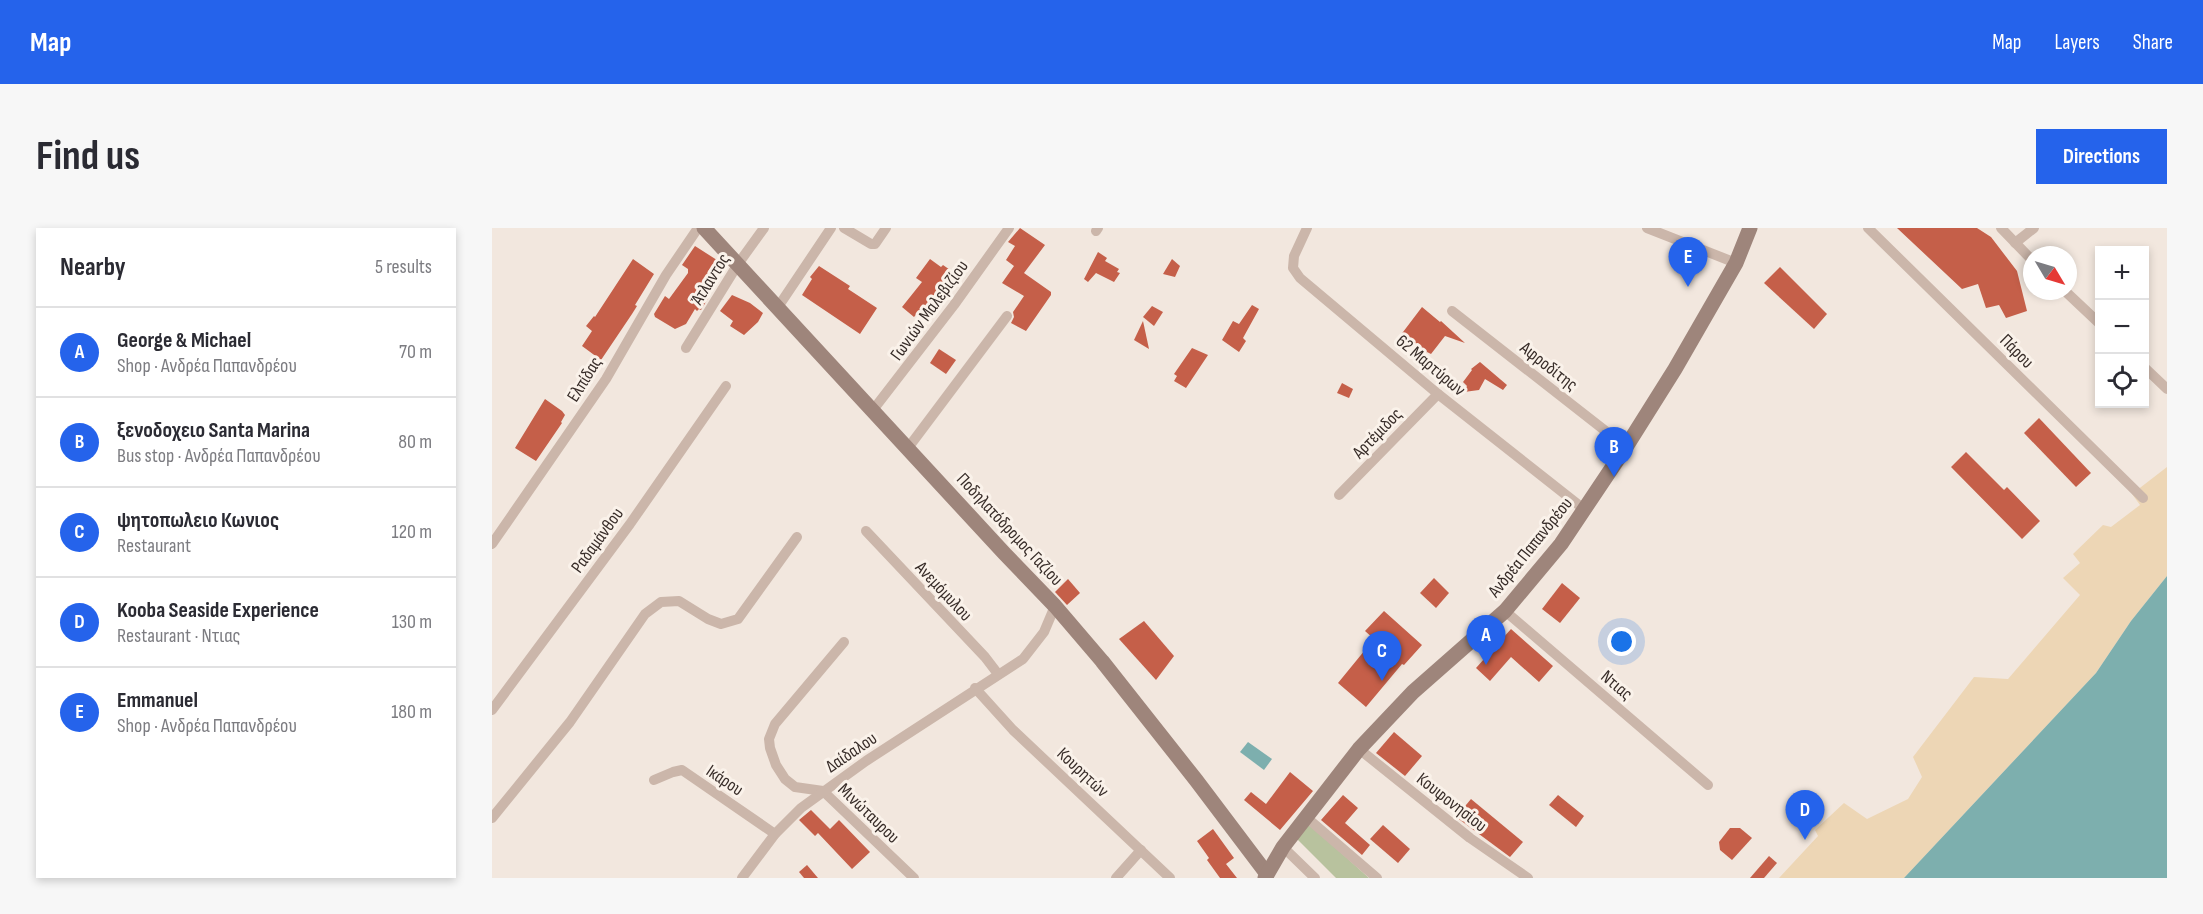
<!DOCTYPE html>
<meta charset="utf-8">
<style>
body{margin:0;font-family:"Sofia Sans Condensed",sans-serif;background:#f7f7f7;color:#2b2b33}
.controls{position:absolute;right:18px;top:18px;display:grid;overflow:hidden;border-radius:0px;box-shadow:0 3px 9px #0003}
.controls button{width:54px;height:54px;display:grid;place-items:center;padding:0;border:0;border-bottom:2px solid #e1e1e2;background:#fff;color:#2b2b33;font:30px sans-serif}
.compass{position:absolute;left:1531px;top:18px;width:54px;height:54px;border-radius:50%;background:#fff;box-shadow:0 3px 9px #0003;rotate:128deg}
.you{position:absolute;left:1130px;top:414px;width:21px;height:21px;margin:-15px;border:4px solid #fff;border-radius:50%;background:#1a73e8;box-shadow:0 0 0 9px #1a73e833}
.badge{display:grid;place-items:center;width:39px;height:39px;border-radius:50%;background:#2563eb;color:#fff;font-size:20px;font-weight:700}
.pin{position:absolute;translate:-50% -50px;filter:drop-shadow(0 2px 3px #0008)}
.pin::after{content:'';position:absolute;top:32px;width:21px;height:18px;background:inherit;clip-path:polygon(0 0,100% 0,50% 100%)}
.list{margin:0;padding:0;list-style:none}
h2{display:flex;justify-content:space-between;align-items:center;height:78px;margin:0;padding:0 24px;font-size:26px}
h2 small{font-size:20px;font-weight:400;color:#7c7c81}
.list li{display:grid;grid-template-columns:39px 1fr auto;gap:18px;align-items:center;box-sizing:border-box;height:90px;padding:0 24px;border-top:2px solid #e1e1e2}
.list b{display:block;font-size:22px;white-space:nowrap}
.list p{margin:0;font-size:20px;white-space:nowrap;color:#7c7c81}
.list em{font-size:20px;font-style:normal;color:#7c7c81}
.icon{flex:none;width:33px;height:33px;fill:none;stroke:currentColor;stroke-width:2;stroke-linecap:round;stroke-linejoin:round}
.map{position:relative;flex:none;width:1675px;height:650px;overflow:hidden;border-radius:0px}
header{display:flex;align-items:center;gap:36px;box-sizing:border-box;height:84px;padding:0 30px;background:#2563eb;color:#fff}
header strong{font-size:28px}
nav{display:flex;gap:33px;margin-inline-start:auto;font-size:21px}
.intro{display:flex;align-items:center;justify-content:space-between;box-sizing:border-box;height:144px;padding:0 36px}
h1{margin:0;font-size:42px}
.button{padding:15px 27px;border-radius:0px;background:#2563eb;color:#fff;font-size:21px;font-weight:700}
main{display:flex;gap:36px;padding:0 36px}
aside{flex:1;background:#fff;border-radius:0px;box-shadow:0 3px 9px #0003}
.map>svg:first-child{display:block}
.green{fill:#b8c29e}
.sand{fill:#edd6b5}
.water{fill:#7dafae}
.building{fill:#c55f49}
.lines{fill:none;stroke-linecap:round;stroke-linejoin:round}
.street{stroke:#cbb6aa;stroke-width:10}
.secondary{stroke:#9e857b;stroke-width:15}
.labels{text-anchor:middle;stroke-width:6;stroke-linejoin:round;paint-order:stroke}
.street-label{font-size:18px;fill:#382d29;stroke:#faf2ea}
</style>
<header>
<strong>Map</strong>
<nav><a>Map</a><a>Layers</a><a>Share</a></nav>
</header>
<div class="intro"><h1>Find us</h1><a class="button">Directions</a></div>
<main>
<aside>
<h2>Nearby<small>5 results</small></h2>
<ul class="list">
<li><span class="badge">A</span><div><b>George &amp; Michael</b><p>Shop · Ανδρέα Παπανδρέου</p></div><em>70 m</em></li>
<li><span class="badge">B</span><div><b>ξενοδοχειο Santa Marina</b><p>Bus stop · Ανδρέα Παπανδρέου</p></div><em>80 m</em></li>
<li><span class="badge">C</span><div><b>ψητοπωλειο Κωνιος</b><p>Restaurant</p></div><em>120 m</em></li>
<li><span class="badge">D</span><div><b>Kooba Seaside Experience</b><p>Restaurant · Ντιας</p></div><em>130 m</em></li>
<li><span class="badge">E</span><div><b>Emmanuel</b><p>Shop · Ανδρέα Παπανδρέου</p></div><em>180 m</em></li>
</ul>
</aside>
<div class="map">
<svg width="1675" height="650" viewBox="0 0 1675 650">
<rect width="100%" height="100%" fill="#f2e7de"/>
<path class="green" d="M816,595l61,55h-33l-39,-39z"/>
<path class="sand" d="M1675,239v109l-36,45 -35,52 -192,205h-125l39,-42 -3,-6 29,-27 23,16 41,-20 14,-22 -9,-20 61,-80 34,2 72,-84 -17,-17 17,-15 -7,-9 30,-29 8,2 29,-22 -8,-11z"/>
<g class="water">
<path d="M1675,348v302h-263l192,-205 35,-52z"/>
<path d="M756,514l24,17 -8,11 -24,-18z"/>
</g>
<g class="building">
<path d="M528,0l25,17 -21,28 27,19v3l-25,36 -15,-8 3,-6 -1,-5 11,-16 -22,-13 12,-17 -8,-6 9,-14 -7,-4z"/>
<path d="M1405,0h80l14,9 26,34 10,40 -21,7 -7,-13 -13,3 -8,-24 -16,5z"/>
<path d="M203,18l25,16 1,6 -14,21 3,2 -1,6 -8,13 -2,-1 -2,2 -2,-2 -9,15 -11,5 -20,-12 -1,-3 11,-18 4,3 19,-26v-4l-6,-4z"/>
<path d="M606,24l9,6 -2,3 14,8 -2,3 3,1 -6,9 -18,-9 -8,9 -4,-3z"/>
<path d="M141,31l21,15 -19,31 2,1 -5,8 -31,46 -19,-14 10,-15 -6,-5 8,-10 1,1z"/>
<path d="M438,31l11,8 2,-2 10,7 -4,9 4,2 -11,15 -4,-3 -16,19 -3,-3 -5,6 -12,-10 20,-25 -6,-4z"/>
<path d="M680,31l8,7 -5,11 -12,-3z"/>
<path d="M327,38l31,20 -2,3 29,19 -17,26 -58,-39 10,-16 -2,-2z"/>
<path d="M1288,39l47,47 -13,15 -50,-46z"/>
<path d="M240,67l18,8 13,10 -5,9 -14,13 -14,-9 3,-5 -13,-10z"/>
<path d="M760,77l7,4 -16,29 3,3 -7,11 -17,-12 11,-19 6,3z"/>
<path d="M660,78l11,6 -9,14 -11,-9z"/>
<path d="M930,79l18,15 1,-1 24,22 -20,-7 -14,18 -4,-2 -4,5 -23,-21z"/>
<path d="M651,93l6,28 -15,-9z"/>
<path d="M700,120l16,7 -22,33 -12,-7 3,-5 -3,-2z"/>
<path d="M447,121l17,11 -10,14 -16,-11z"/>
<path d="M988,134l27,23 -4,5 -18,-11 -6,11 -15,2 3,-6 -4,-4 9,-12 -1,-1z"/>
<path d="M850,155l11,6 -4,9 -12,-5z"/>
<path d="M53,171l17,12 3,4 -4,7 1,1 -26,38 -21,-13z"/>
<path d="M1547,190l52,55 -15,14 -52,-54z"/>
<path d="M1474,224l38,38 3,-3 33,34 -18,18 -71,-72z"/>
<path d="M942,350l15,15 -13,15 -16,-15z"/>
<path d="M576,351l12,14 -13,12 -12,-13z"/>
<path d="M1070,355l18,15 -20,25 -18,-14z"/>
<path d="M892,383l38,34 -18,20 -2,-1 -36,43 -28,-24 36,-44 -9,-8z"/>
<path d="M652,393l30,35 -18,24 -37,-41z"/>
<path d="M1019,401l42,37 -14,16 -28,-25 -21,24 -14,-13z"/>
<path d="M902,504l28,24 -17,20 -29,-23z"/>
<path d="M798,544l23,19 -33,39 -36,-30 7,-8 15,12z"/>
<path d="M851,567l15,13 -13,15 25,22 -8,10 -41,-35z"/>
<path d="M1066,567l26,21 -8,11 -27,-22z"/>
<path d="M979,571l52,43 -13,15 -54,-40z"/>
<path d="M319,582l19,19 9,-9 31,32 -18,17 -34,-36 -3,3 -16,-16z"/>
<path d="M891,597l27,24 -12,14 -28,-24z"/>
<path d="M1238,600h10l12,10 -20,22 -12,-10 -1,-8z"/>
<path d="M721,601l21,29 -8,6 11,14h-17l-13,-18 2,-2 -12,-17z"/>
<path d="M1277,628l8,7 -13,15h-14z"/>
<path d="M315,637l11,13h-14l-5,-6z"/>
</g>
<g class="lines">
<g class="street">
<path d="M352,0l27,16h4l11,-16"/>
<path d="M815,0l-13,28 -1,12 7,10 138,116 147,116"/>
<path d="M1155,0l89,35"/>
<path d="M1376,0l275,270"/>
<path d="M1509,0l31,32"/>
<path d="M604,3l2,-3"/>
<path d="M1523,15l19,-15"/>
<path d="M1573,63l35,33"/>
<path d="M286,79l53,-79"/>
<path d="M960,83l174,136"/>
<path d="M194,120l52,-84 26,-36"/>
<path d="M1652,139l23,22"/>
<path d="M381,182l81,-105 55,-77"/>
<path d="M416,220l99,-132"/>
<path d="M847,267l99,-101"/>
<path d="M374,303l119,126 13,17"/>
<path d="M0,316l114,-165 60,-104 32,-47"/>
<path d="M1013,383l203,174"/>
<path d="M352,414l-69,82 -6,15 1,9 6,17 9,14 10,8 28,4 91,87"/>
<path d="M483,460l38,42 157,148"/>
<path d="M0,482l138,-186 96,-138"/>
<path d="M867,521l111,89 58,40"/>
<path d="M162,552l19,-8 9,-2 93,64"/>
<path d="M814,589l71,61"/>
<path d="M0,590l78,-96 75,-108 16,-12 18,-1 29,18 13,5 17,-5 59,-82"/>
<path d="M791,619l32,31"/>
<path d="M250,650l33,-44 26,-26 65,-47 157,-102 21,-27 11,-26"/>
<path d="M624,650l25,-28"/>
</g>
<g class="secondary">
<path d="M212,0l300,325 51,53 47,55 94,119 71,94"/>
<path d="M773,650l18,-31 76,-98 54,-57 92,-81 56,-67 65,-97 49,-78 61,-106 14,-35"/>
</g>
</g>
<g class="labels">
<g class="street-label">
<text transform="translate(218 51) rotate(-58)" y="6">Άτλαντος</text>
<text transform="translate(437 82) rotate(-54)" y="6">Γωνιών Μαλεβιζίου</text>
<text transform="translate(1525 123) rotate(45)" y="6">Πάρου</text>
<text transform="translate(939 137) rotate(40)" y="6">62 Μαρτύρων</text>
<text transform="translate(1057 138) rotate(38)" y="6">Αφροδίτης</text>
<text transform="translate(92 151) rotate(-58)" y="6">Ελπίδας</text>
<text transform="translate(885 205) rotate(-46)" y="6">Αρτέμιδος</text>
<text transform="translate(518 301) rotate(47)" y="6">Ποδηλατόδρομος Γαζίου</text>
<text transform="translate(105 312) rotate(-54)" y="6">Ραδαμάνθου</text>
<text transform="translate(1038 319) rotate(-51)" y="6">Ανδρέα Παπανδρέου</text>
<text transform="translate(452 363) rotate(47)" y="6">Ανεμόμυλου</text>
<text transform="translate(1125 457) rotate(40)" y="6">Ντιας</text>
<text transform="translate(359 524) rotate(-34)" y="6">Δαίδαλου</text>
<text transform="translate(591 544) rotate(43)" y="6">Κουρητών</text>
<text transform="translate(233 552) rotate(34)" y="6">Ικάρου</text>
<text transform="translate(960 574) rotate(38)" y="6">Κουφονησίου</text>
<text transform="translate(377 585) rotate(44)" y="6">Μινώταυρου</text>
</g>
</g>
</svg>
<div class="controls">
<button>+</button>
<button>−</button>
<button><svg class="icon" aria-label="locate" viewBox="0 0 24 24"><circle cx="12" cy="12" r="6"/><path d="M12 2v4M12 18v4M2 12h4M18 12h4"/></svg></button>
</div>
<svg class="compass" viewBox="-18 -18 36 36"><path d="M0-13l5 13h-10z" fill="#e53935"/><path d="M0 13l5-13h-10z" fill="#7c7c81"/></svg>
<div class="you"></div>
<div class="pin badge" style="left:994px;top:437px">A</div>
<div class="pin badge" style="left:1122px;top:249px">B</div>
<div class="pin badge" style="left:890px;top:453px">C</div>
<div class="pin badge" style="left:1313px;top:612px">D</div>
<div class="pin badge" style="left:1196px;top:59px">E</div>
</div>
</main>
